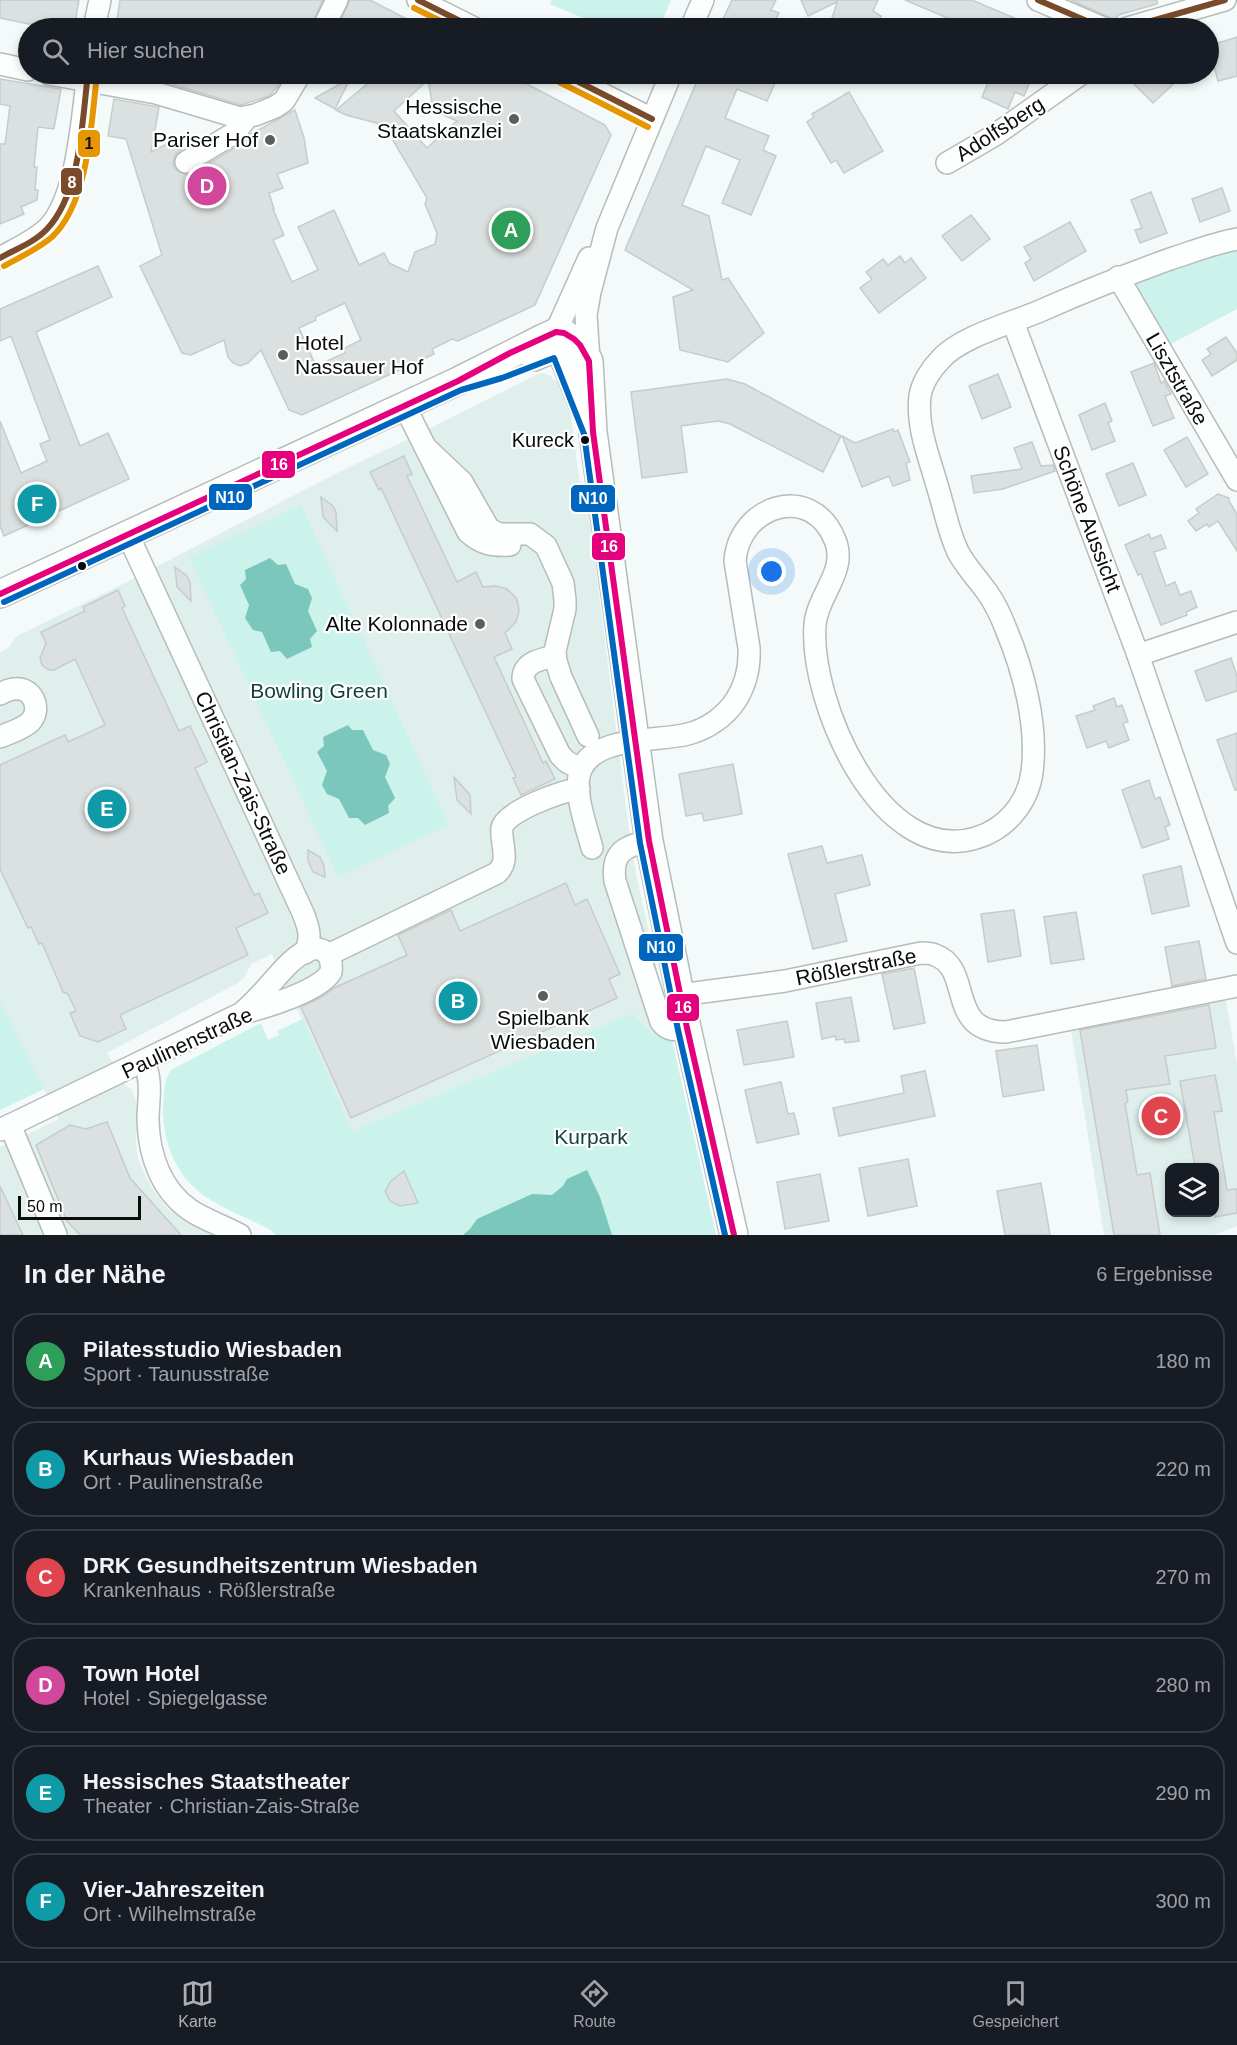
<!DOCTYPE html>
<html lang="de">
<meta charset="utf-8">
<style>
body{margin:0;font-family:Arial,sans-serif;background:#242831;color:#f1f3f6}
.controls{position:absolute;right:18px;bottom:18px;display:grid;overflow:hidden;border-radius:12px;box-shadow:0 3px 9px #0003}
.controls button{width:54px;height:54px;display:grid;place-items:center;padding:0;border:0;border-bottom:2px solid #363941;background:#171b24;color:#f1f3f6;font:30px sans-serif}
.scale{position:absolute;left:18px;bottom:15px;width:123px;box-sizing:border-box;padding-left:6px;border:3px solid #080c0b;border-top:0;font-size:16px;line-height:21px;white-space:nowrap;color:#080c0b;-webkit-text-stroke:4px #fff;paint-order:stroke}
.you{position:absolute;left:772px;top:572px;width:21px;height:21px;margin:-15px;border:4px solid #fff;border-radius:50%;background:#1a73e8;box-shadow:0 0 0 9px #1a73e833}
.badge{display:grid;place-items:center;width:39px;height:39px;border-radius:50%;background:#adb0b2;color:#fff;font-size:20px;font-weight:700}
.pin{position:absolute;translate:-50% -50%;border:3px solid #fff;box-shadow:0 2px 6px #0006}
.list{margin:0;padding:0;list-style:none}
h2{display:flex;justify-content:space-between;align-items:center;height:78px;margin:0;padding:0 24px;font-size:26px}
h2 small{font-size:20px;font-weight:400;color:#9ea1a6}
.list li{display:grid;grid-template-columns:39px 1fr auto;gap:18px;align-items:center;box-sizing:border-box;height:96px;margin:0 12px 12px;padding:0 12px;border:2px solid #363941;border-radius:24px}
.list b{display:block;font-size:22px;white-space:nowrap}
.list p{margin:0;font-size:20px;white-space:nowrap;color:#9ea1a6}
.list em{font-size:20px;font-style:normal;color:#9ea1a6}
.icon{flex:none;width:33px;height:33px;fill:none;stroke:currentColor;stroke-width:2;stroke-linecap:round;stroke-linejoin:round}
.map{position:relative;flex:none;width:1237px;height:1235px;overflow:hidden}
.search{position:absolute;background:#171b24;box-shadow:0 3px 9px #0003;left:18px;right:18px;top:18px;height:66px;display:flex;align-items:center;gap:15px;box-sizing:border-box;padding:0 21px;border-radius:33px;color:#9ea1a6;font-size:22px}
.sheet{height:726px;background:#171b24}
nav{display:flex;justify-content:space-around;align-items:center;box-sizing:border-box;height:84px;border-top:2px solid #363941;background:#171b24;font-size:16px;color:#9ea1a6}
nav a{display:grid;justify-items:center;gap:3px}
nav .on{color:#adb0b2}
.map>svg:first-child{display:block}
.built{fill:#dfefec;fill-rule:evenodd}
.green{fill:#cbf2eb}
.water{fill:#7bc7bc}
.building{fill:#dbe1e0;stroke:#c6cccb;stroke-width:1.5;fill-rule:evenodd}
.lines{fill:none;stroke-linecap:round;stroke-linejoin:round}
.minor-casing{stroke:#b6bcbb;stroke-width:24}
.major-casing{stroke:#b6bcbb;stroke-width:30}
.minor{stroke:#fdfefe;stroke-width:21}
.major{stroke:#fdfefe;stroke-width:27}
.bus-1-casing{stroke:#fff;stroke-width:10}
.bus-2-casing{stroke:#fff;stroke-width:10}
.bus-3-casing{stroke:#fff;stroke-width:10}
.bus-4-casing{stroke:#fff;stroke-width:10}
.bus-1{stroke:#e5007d;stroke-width:6}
.bus-2{stroke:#7a4b2a;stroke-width:6}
.bus-3{stroke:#0065bd;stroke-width:6}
.bus-4{stroke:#e69601;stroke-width:6}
.poi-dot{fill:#5a5f5e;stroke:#fff;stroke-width:2}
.bus-dot{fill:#080c0b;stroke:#fff;stroke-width:2}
.labels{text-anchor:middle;stroke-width:4.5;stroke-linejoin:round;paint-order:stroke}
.bus-label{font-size:20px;fill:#080c0b;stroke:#fff;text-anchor:end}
.poi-label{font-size:21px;fill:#080c0b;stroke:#fff;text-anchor:end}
.street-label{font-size:21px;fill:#080c0b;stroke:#fff}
.park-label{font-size:21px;fill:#13423c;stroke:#fff}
.line-badge{stroke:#fff;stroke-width:2}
.badge-label{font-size:16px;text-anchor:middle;font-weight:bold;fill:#fff}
.pale-badge-label{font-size:16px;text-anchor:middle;font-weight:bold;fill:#111}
</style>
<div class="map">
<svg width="1237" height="1235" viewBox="0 0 1237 1235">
<rect width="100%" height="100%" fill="#f3faf9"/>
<g class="built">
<path d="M543,373l6,2 9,8 11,18 10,78 9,28 44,347 39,182 -15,-1 -12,-8 -11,-14 -281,118 -80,-177 -21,10 -7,14 -8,6 -129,69 19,33 5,3 4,9 2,11 -1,31 1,14 5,15 10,19 16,21 24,14 26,12h-218v-88l59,-28 -59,-118v-349l8,-4 9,-12 104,-51 218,-113 78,-37 119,-60z"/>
<path d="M1225,995l12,69v162l-23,9h-110l-34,-211zM1170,1168h44v44h-44z"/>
</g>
<g class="green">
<path d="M552,0h119l-12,28h-52l-57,-24z"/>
<path d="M1237,248v61l-68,36 -33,-54 -1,-7 2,-3 82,-29z"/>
<path d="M301,505l148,320 -111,52 -149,-320z"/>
<path d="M0,1001l44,88 -44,21z"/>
<path d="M633,1013c12,15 17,22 38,23l45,199h-440l-5,-5c-40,-21 -81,-30 -99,-75 -6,-14 -9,-30 -9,-45 1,-14 0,-28 8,-40l90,-47 7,17 11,-5 -2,-4 26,-12 49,112z"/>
</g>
<g class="water">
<path d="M270,558l8,7 8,-1 9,20 13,5 4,9 -4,13 9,20 -7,8 2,8 -25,12 -7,-8 -9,1 -9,-20 -9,-2 -8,-12 4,-13 -9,-20 6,-6 -1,-9z"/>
<path d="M348,725l4,5h11l10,20 13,5 4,9 -5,13 10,21 -7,8 1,7 -24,12 -7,-7h-9l-10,-19 -12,-5 -5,-9 5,-14 -10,-19 7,-6 -1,-9z"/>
<path d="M587,1170l13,27 12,38h-149l7,-6 7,-10 55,-25 20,1 11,-9 4,-7z"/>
</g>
<g class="building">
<path d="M0,0h79l-5,28h-26l-48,-10z"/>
<path d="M120,0h203l-13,28h-194z"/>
<path d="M350,0h20l54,28h-87z"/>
<path d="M732,0h44l-5,10 8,3 -7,15h-53z"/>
<path d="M801,0h77l-5,11 8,5 -4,12h-48l8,-26 -29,14z"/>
<path d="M905,0h67l66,28h-67z"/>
<path d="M1071,0h86v4l-39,11 -3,5z"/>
<path d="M1237,37v39l-19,5 -7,-26 7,-1 -3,-10z"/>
<path d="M167,74h118l-8,13 -8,9 -28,9 -76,-23z"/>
<path d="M379,74h129l97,51 6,10 -76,170 -77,36 -6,-2 -20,10 2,5 -132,61 -13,-5 -28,-60 -13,13 -8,3 -7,-3 -5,-6 -4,-17 -33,15 -9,-2 -42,-87 22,-11 -36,-116 -18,-3 6,-37 45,8 -8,45 26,-13 5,10 -7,6 -2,8 2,6 11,6 7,-2 50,-30 6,-8 46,-25 9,28 4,25 -31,11 6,14 -14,5 5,16h-1l11,26 -11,5 19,42 26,-12 -20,-43 36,-17 25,55 25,-12 5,10 19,9 7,-20 20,-8 2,-11 -12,-29 2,-6 -43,-73 -38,-10 -10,-5zM428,80l5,28 6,5 18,8 -30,27 -33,-37zM345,303l16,37 -18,9 2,4 -29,13 -17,-38 17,-8 -1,-3z"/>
<path d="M700,74h40l16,6 3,-6h20l-12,27 -30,-12 -12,29 44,18 -6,14 13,6 -25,59 -29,-12 18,-43 -34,-14 -24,59 27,11 13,64 6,-2 36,55 -36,29 -48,-12 -7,-53 20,-7 -68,-40z"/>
<path d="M1004,74h29l-9,22 -9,-4 -7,17 -26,-12 9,-22 11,4z"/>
<path d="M1124,74h60l-31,29z"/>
<path d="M351,77l-16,32 -20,-11 18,-10z"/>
<path d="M0,79l61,10 -7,40 -16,-2 -4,40h3l-2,23h3l-1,10 -16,7 3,7 -24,10v-80h5l5,-38 -10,-2z"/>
<path d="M849,92l34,59 -39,22 -8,-13 -5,3 -24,-41 7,-5 -2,-3z"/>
<path d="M1222,188l8,23 -30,11 -8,-23z"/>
<path d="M1151,192l16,41 -27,10 -5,-13 7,-2 -11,-28z"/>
<path d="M971,215l19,24 -28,22 -20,-25z"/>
<path d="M1070,222l16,29 -52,30 -9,-18 6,-4 -7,-12z"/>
<path d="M900,256l5,7 6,-5 15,20 -47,35 -19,-25 12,-9 -6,-7 17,-13 5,6z"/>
<path d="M98,266l14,31 -76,35 44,114 28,-13 21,46 -125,57 -4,-10v-105l21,52 26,-12 -7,-17 10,-4 -39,-104 -11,5v-32z"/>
<path d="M1226,337l11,16v7l-25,16 -10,-16 9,-6 -4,-5z"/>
<path d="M1154,363l7,20 3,-2 7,13 -6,2 9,22 -21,8 -22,-54z"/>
<path d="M998,374l13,33 -29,12 -13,-33z"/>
<path d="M727,379l18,5 96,52 -18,36 -93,-48 -12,-3 -37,5 6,46 -45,6 -11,-86z"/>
<path d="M1105,403l7,18 -4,2 7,18 -23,9 -13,-35z"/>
<path d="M893,429l1,3 4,-2 12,32 -4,1 4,17 -17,6 -4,-10 -27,11 -20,-51 13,7z"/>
<path d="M1187,437l21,37 -22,13 -22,-37z"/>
<path d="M1032,442l9,24 12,-1 2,6 -52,18 -29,4 -3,-17 51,-7 -8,-21z"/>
<path d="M404,456l8,18 -5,2 50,106 19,-10 7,15 13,-1 11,3 9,9 2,6 1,7 -3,11 -11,11 7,16 -18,8 49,106 3,-2 9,18 -34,16 -8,-17 3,-1 -135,-289 -2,2 -9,-18z"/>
<path d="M1133,463l13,32 -27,11 -13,-32z"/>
<path d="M1218,494l11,4v3l8,13v37l-19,-30 -9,6 -2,-3 -11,7 -8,-10 11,-8 -3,-4z"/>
<path d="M321,497l12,9 3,6 1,19 -14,-14z"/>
<path d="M1149,534l2,5 10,-4 5,13 -12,4 12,34 9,-4 5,13 11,-4 6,16 -11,5 1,3 -26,10 -20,-51 -3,1 -13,-30z"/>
<path d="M175,567l12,9 3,6 1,19 -14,-14z"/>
<path d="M118,590l7,16 -3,2 57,123 11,-5 17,36 -12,6 59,127 5,-2 9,20 -32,15 12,27 -128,60 6,14 -28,13 -18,-6 -10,-23 6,-2 -8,-17 -5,-2 -21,-49 -3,1 -8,-17 -3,1 -28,-59v-104l65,-30 3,7 37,-17 -30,-66 -21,11h-5l-7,-5 -2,-7 6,-15 -5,-11 44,-21 -2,-4z"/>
<path d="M1231,658l6,18v15l-31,10 -11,-30z"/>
<path d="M1114,698l3,9 5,-2 6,17 -5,1 6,17 -20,8 -3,-7 -19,7 -11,-32 19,-6 -2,-4z"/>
<path d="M1237,733v57h-2l-18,-50z"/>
<path d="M733,764l9,50 -38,7 -2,-8 -16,3 -7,-42z"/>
<path d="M454,777l16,18 1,19 -14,-14z"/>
<path d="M1149,780l6,19 5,-2 10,28 -5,2 4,12 -27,9 -20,-58z"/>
<path d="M822,846l5,17 35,-8 8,30 -35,9 12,47 -34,8 -25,-95z"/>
<path d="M308,850l12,7 4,9 1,11 -12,-5 -5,-11z"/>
<path d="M1181,866l8,40 -37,8 -9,-39z"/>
<path d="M566,883l9,22 12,-6 33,75 -11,5 8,19 -266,120 -50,-111 21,-10 12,-9 73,-33 -9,-20 53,-25 9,21z"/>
<path d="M1014,910l7,46 -33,6 -7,-48z"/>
<path d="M1076,912l8,47 -33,5 -7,-47z"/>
<path d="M1199,941l7,38 -34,7 -7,-39z"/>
<path d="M914,968l11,55 -31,6 -12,-55z"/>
<path d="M851,997l8,44 -14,2 -1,-4 -8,1 -1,-4 -13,3 -6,-36z"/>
<path d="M1209,1005l7,43 -51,8 5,28 -44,6 2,12 -3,1 12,72 13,-2 10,62h-46l-34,-205z"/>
<path d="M787,1021l7,36 -50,8 -7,-35z"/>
<path d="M1037,1045l7,45 -41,7 -7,-46z"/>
<path d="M925,1071l10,45 -96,20 -6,-28 71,-15 -3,-17z"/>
<path d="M1215,1075l7,36 -8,1 13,78 10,-1v24l-22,4v-50h-20l-15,-86z"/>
<path d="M781,1082l7,32 6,-1 5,21 -42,9 -12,-53z"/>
<path d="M107,1122l23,56 51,57h-101l-13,-14 -31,-76 34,-20 16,4z"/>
<path d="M908,1159l9,47 -49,10 -9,-48z"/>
<path d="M404,1171l14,32 -18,3 -10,-5 -5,-10 6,-10z"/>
<path d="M820,1174l9,47 -44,8 -8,-47z"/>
<path d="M1041,1183l9,52h-45l-8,-44z"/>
<path d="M0,1186l23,49h-23z"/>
</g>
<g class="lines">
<defs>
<g id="minor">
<path d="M418,0l56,28"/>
<path d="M1038,0l65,28"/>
<path d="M94,28l6,-28"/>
<path d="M323,28l14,-28"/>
<path d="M691,28l12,-28"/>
<path d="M1127,28l98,-28"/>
<path d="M0,64l28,6"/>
<path d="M49,74l107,19 84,25 15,-3 20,-8 9,-6 16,-27"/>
<path d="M563,74l89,45"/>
<path d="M186,162l50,-30 11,-15"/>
<path d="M947,163l48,-28 86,-61"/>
<path d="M0,258c16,-9 34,-17 47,-29 31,-30 35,-113 41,-155"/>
<path d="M1118,277l119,203"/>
<path d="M1013,322l125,333 99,288"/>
<path d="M559,346l-3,-14 3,-7 30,-67"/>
<path d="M589,360l-3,-45 4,-23 17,-64 64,-154"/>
<path d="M404,405l64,127c13,12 24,14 42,13"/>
<path d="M425,447l37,35 27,47 10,5h31l16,12 17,37 2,17v9l-10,42 1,10 5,16 27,59"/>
<path d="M128,535l175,378c6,15 9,25 2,40"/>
<path d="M1138,655l99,-33"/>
<path d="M555,656c-13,3 -32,6 -32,23l37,76 7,7 14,7"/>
<path d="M0,694c4,-2 9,-5 14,-5 18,-3 29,20 16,33 -7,7 -21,11 -30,15"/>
<path d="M649,841c-25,5 -38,12 -34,40l46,141c8,10 15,8 26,6"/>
<path d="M592,848c-5,-19 -17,-52 -13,-72 8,-41 78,-34 109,-42 19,-5 37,-17 48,-34 10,-16 14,-33 13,-52l-14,-87c4,-56 77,-79 100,-21 13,31 -18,55 -20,85 -6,75 65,242 161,213 30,-9 52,-35 56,-66 6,-46 -8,-100 -26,-143 -5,-13 -11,-26 -19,-37 -10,-14 -21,-25 -29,-40 -9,-19 -13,-40 -19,-60 -8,-30 -23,-64 -19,-96 2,-13 11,-27 20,-36 19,-23 72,-37 100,-49 43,-19 86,-36 130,-52 22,-7 44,-16 67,-20"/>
<path d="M328,955l169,-82c14,-13 3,-29 5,-45 2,-16 61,-38 77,-39"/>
<path d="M680,995l105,-14 136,-28c4,0 10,0 14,2 39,14 10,77 71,77l231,-46"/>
<path d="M144,1062c9,20 4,38 4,59 1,34 13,69 42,89 15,10 34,16 50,25"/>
<path d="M10,1125l46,110"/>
<path d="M0,1130l242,-117c22,-5 78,-22 89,-41 1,-7 0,-17 -7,-21 -21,-12 -48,28 -59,39 -7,8 -15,16 -23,23"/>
</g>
<g id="major">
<path d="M534,357l25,-11 25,61"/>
<path d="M0,594l458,-213 85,-43 13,-6 8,1 16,12 9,16 4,71 56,409 38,187 47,207"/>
</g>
</defs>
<use href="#minor" class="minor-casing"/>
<use href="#major" class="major-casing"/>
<use href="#minor" class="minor"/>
<use href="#major" class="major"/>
<defs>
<g id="bus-1">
<path d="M556,332l8,1 10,6 6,6 9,16 4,71 56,409 38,187 47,207"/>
<path d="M0,594l458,-213 52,-28 46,-21"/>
</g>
<g id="bus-2">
<path d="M418,0l56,28"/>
<path d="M1038,0l65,28"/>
<path d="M1127,28l98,-28"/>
<path d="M563,74l89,45"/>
<path d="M0,258c16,-9 35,-16 47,-29 34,-36 35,-109 41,-155"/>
</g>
<path id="bus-3" d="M4,602l457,-212 41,-12 52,-20 30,76 56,409 38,187 47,205"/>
<g id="bus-4">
<path d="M414,8l41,20"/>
<path d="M559,82l89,45"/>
<path d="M4,266c16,-9 34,-17 48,-29 37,-35 39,-114 45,-162"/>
</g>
</defs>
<use href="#bus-1" class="bus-1-casing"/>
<use href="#bus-2" class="bus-2-casing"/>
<use href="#bus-3" class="bus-3-casing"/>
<use href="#bus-4" class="bus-4-casing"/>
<use href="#bus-1" class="bus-1"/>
<use href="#bus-2" class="bus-2"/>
<use href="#bus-3" class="bus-3"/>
<use href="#bus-4" class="bus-4"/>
</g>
<g class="poi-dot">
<circle cx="514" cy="119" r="6"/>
<circle cx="270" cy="140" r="6"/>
<circle cx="283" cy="355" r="6"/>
<circle cx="480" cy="624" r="6"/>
<circle cx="543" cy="996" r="6"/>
</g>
<g class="bus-dot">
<circle cx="585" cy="440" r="5"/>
<circle cx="82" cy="566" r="5"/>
</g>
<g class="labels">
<g class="bus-label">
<text x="574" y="447">Kureck</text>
</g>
<g class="poi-label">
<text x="502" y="114">Hessische<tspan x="502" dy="24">Staatskanzlei</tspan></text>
<text x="258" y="147">Pariser Hof</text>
<text x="295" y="350" text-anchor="start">Hotel<tspan x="295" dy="24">Nassauer Hof</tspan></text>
<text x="468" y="631">Alte Kolonnade</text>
<text x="543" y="1025" text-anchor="middle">Spielbank<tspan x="543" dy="24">Wiesbaden</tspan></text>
</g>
<g class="street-label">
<text transform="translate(1000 129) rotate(-33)" y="7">Adolfsberg</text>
<text transform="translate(1177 379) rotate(60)" y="7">Lisztstraße</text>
<text transform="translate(1087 519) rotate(69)" y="7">Schöne Aussicht</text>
<text transform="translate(243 783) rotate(65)" y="7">Christian-Zais-Straße</text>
<text transform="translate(856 967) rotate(-11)" y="7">Rößlerstraße</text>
<text transform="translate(187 1043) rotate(-25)" y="7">Paulinenstraße</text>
</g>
<g class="park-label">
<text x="319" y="698">Bowling Green</text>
<text x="591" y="1144">Kurpark</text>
</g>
</g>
<g class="line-badge">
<rect x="77" y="129" width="24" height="29" rx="6" fill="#e69601"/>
<rect x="60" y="167" width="23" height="29" rx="6" fill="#7a4b2a"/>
<rect x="261" y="450" width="35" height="29" rx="6" fill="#e5007d"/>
<rect x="208" y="483" width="45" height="28" rx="6" fill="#0065bd"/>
<rect x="570" y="484" width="46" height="29" rx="6" fill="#0065bd"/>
<rect x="591" y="532" width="35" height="29" rx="6" fill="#e5007d"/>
<rect x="638" y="933" width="46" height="29" rx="6" fill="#0065bd"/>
<rect x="666" y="993" width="34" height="29" rx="6" fill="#e5007d"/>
</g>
<g class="badge-label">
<text x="72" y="188">8</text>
<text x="279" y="470">16</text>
<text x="230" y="503">N10</text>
<text x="593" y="504">N10</text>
<text x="609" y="552">16</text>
<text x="661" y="953">N10</text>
<text x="683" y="1013">16</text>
</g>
<g class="pale-badge-label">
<text x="89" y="149">1</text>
</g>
</svg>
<div class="controls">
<button><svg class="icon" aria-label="layers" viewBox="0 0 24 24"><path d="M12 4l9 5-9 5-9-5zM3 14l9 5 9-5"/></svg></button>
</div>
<div class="scale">50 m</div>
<div class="you"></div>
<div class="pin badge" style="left:511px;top:230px;background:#2e9e5b">A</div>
<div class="pin badge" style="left:458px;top:1001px;background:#0f9aa8">B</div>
<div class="pin badge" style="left:1161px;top:1116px;background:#e0444e">C</div>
<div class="pin badge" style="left:207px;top:186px;background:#d1479c">D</div>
<div class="pin badge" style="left:107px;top:809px;background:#0f9aa8">E</div>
<div class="pin badge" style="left:37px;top:504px;background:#0f9aa8">F</div>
<div class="search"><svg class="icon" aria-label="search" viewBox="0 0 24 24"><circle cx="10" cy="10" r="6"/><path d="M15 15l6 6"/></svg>Hier suchen</div>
</div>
<section class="sheet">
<h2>In der Nähe<small>6 Ergebnisse</small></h2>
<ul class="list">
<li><span class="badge" style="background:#2e9e5b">A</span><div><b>Pilatesstudio Wiesbaden</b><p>Sport · Taunusstraße</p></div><em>180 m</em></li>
<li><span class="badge" style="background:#0f9aa8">B</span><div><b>Kurhaus Wiesbaden</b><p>Ort · Paulinenstraße</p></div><em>220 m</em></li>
<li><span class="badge" style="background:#e0444e">C</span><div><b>DRK Gesundheitszentrum Wiesbaden</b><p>Krankenhaus · Rößlerstraße</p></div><em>270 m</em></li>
<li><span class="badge" style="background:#d1479c">D</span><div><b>Town Hotel</b><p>Hotel · Spiegelgasse</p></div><em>280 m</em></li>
<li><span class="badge" style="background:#0f9aa8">E</span><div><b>Hessisches Staatstheater</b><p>Theater · Christian-Zais-Straße</p></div><em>290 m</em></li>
<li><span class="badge" style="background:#0f9aa8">F</span><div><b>Vier-Jahreszeiten</b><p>Ort · Wilhelmstraße</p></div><em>300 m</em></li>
</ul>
</section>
<nav>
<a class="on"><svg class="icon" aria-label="map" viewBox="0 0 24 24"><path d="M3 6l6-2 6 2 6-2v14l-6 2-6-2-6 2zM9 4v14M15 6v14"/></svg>Karte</a>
<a><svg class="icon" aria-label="directions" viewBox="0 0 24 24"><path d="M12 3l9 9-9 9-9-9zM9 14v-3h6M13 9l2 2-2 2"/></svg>Route</a>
<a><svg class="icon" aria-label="saved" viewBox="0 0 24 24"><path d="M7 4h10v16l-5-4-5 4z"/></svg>Gespeichert</a>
</nav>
